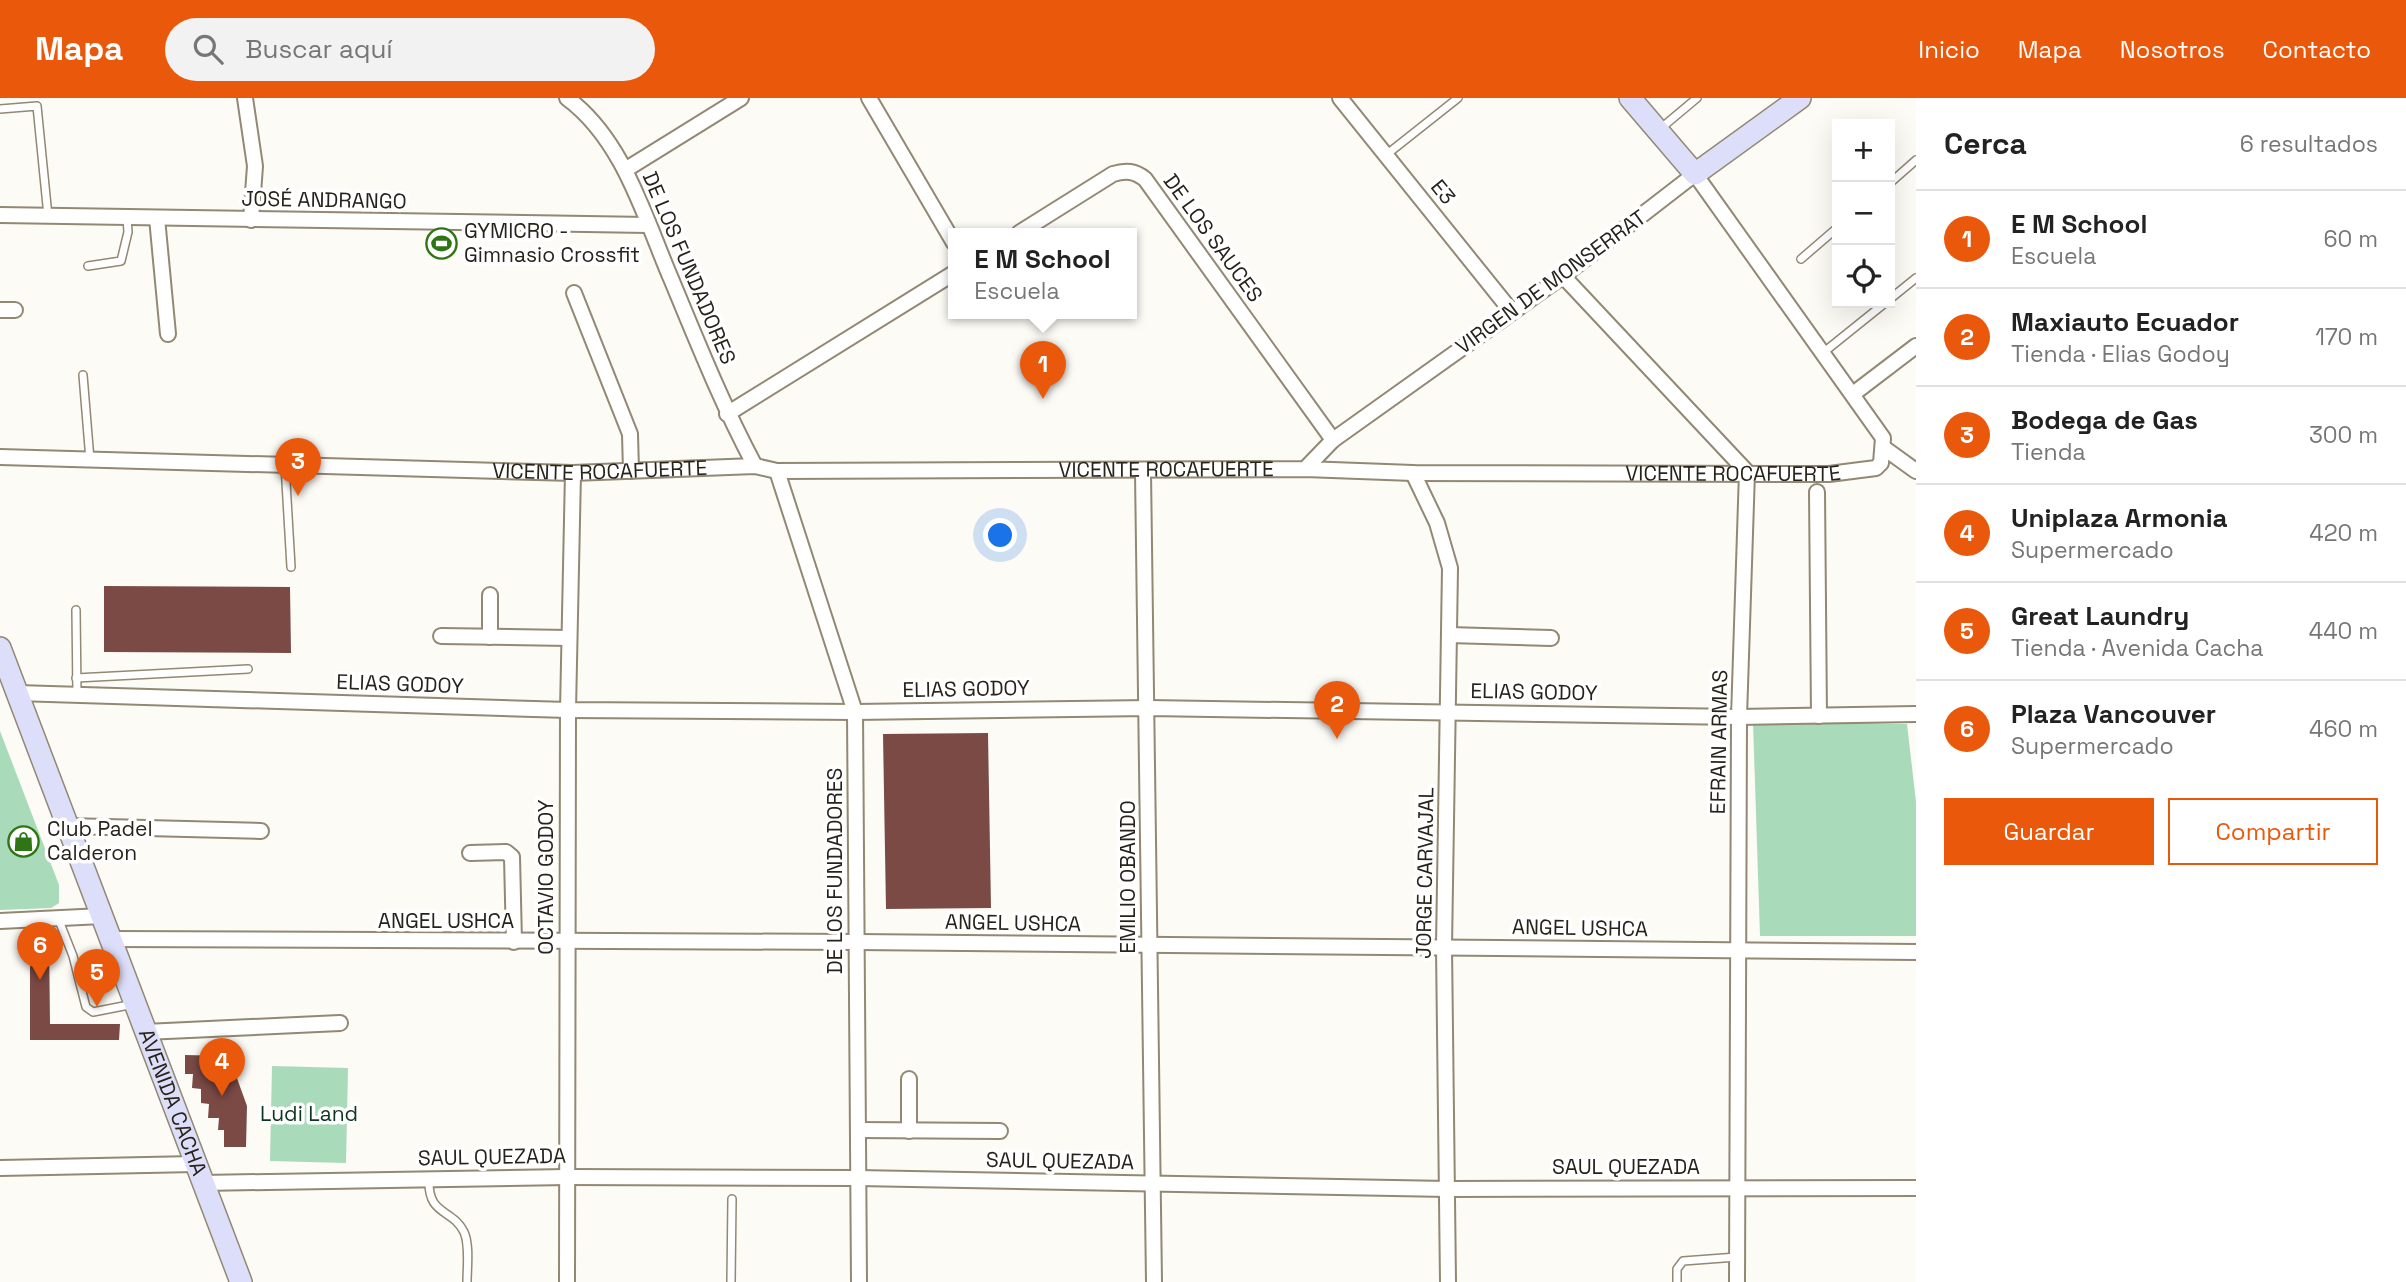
<!DOCTYPE html>
<html lang="es">
<meta charset="utf-8">
<style>
body{margin:0;font-family:"Space Grotesk",sans-serif;background:#f2f2f2;color:#222}
.controls{position:absolute;right:21px;top:21px;display:grid;overflow:hidden;border-radius:0px;box-shadow:0 7px 28px #0002}
.controls button{width:63px;height:63px;display:grid;place-items:center;padding:0;border:0;border-bottom:2px solid #e0e0e0;background:#fff;color:#222;font:35px sans-serif}
.you{position:absolute;left:1001px;top:438px;width:24px;height:24px;margin:-18px;border:5px solid #fff;border-radius:50%;background:#1a73e8;box-shadow:0 0 0 10px #1a73e833}
.badge{display:grid;place-items:center;width:46px;height:46px;border-radius:50%;background:#ea580c;color:#fff;font-size:23px;font-weight:700}
.pin{position:absolute;translate:-50% -58px;filter:drop-shadow(0 2px 4px #0008)}
.pin::after{content:'';position:absolute;top:37px;width:24px;height:21px;background:inherit;clip-path:polygon(0 0,100% 0,50% 100%)}
.popup{position:absolute;left:948px;top:130px;width:189px;height:91px;box-sizing:border-box;display:grid;place-content:center;border-radius:0px;background:#fff;filter:drop-shadow(0 2px 5px #0005);font-size:23px;white-space:nowrap;color:#767676}
.popup b{font-size:26px;color:#222}
.popup::after{content:'';position:absolute;left:50%;top:100%;margin-left:-14px;border:14px solid transparent;border-top-color:#fff}
.list{margin:0;padding:0;list-style:none}
h2{display:flex;justify-content:space-between;align-items:center;height:91px;margin:0;padding:0 28px;font-size:30px}
h2 small{font-size:23px;font-weight:400;color:#767676}
.list li{display:grid;grid-template-columns:46px 1fr auto;gap:21px;align-items:center;box-sizing:border-box;height:98px;padding:0 28px;border-top:2px solid #e0e0e0}
.list b{display:block;font-size:26px;white-space:nowrap}
.list p{margin:0;font-size:23px;white-space:nowrap;color:#767676}
.list em{font-size:23px;font-style:normal;color:#767676}
.actions{display:flex;gap:14px;padding:21px 28px}
.actions a{flex:1;padding:16px 0;border:2px solid #ea580c;border-radius:0px;text-align:center;font-size:24px;color:#ea580c}
.actions .main{background:#ea580c;color:#fff}
.icon{flex:none;width:38px;height:38px;fill:none;stroke:currentColor;stroke-width:2;stroke-linecap:round;stroke-linejoin:round}
.map{position:relative;flex:none;width:1916px;height:1184px;overflow:hidden}
header{display:flex;align-items:center;gap:42px;box-sizing:border-box;height:98px;padding:0 35px;background:#ea580c;color:#fff}
header strong{font-size:33px}
nav{display:flex;gap:38px;margin-inline-start:auto;font-size:24px}
.search{width:490px;height:63px;background:#f2f2f2;display:flex;align-items:center;gap:18px;box-sizing:border-box;padding:0 24px;border-radius:38px;color:#767676;font-size:26px}
main{display:flex}
aside{flex:1;background:#fff}
.map>svg:first-child{display:block}
.green{fill:#a9dab9}
.building{fill:#7b4a45}
.lines{fill:none;stroke-linecap:round;stroke-linejoin:round}
.lane-casing{stroke:#928873;stroke-width:10}
.street-casing{stroke:#928873;stroke-width:18}
.secondary-casing{stroke:#928873;stroke-width:24}
.lane{stroke:#fff;stroke-width:7}
.street{stroke:#fff;stroke-width:14}
.secondary{stroke:#dddefa;stroke-width:21}
.labels{text-anchor:middle;stroke-width:7;stroke-linejoin:round;paint-order:stroke}
.street-label{font-size:21px;fill:#27231a;stroke:#fff}
.poi-label{font-size:21px;fill:#27231a;stroke:#fff;text-anchor:start}
.park-label{font-size:21px;fill:#0e3520;stroke:#fff}
</style>
<header>
<strong>Mapa</strong>
<div class="search"><svg class="icon" aria-label="search" viewBox="0 0 24 24"><circle cx="10" cy="10" r="6"/><path d="M15 15l6 6"/></svg>Buscar aquí</div>
<nav><a>Inicio</a><a>Mapa</a><a>Nosotros</a><a>Contacto</a></nav>
</header>
<main>
<div class="map">
<svg width="1916" height="1184" viewBox="0 0 1916 1184">
<rect width="100%" height="100%" fill="#fdfbf6"/>
<g class="green">
<path d="M1753,624l154,2 9,78v134h-156z"/>
<path d="M0,633l59,154v18l-8,5 -51,2z"/>
<path d="M272,968l76,2 -2,95 -76,-2z"/>
</g>
<g class="building">
<path d="M104,488l186,1 1,66 -187,-1z"/>
<path d="M988,635l3,175 -105,1 -3,-175z"/>
<path d="M30,838h19l1,88h70l-1,16h-89z"/>
<path d="M185,957l44,1 18,50 -1,41h-22v-17h-6l1,-12h-11l1,-14 -8,-1v-14l-9,-1 1,-14h-8z"/>
</g>
<g class="lines">
<defs>
<g id="lane">
<path d="M0,11l37,-3 11,110"/>
<path d="M1660,31l37,-31"/>
<path d="M1386,57l72,-57"/>
<path d="M1890,85l26,-23"/>
<path d="M1801,161l36,-31"/>
<path d="M88,168l33,-5 7,-29 -1,-14"/>
<path d="M1890,201l26,-21"/>
<path d="M1824,254l61,-49"/>
<path d="M83,277l7,85"/>
<path d="M285,367l6,102"/>
<path d="M76,512l1,85"/>
<path d="M76,580l172,-9"/>
<path d="M58,820l15,38 13,51 7,5 41,-8"/>
<path d="M429,1082c-1,36 23,28 35,52 6,13 3,36 3,50"/>
<path d="M731,1184l1,-83"/>
<path d="M1677,1184v-13l6,-8 54,-4"/>
</g>
<g id="street">
<path d="M245,0l10,68 -4,54"/>
<path d="M567,0c57,42 78,121 105,183 26,63 51,125 83,185"/>
<path d="M869,0l85,145"/>
<path d="M1340,0l172,214"/>
<path d="M625,72l116,-72"/>
<path d="M0,117l648,10"/>
<path d="M157,120l11,116"/>
<path d="M1019,135l94,-59c13,-4 22,-3 32,5l188,261"/>
<path d="M1563,178l184,196 -8,245 -2,565"/>
<path d="M574,195l56,141 1,37"/>
<path d="M0,212h15"/>
<path d="M1853,296l63,-48"/>
<path d="M727,316l227,-141"/>
<path d="M1884,350l32,23"/>
<path id="s1" d="M0,359l573,16 182,-7 22,5 528,-2 108,4 416,1 47,-6 5,-5 2,-25 -188,-264 -132,102 -230,164 -28,29"/>
<path d="M777,373l78,241 4,570"/>
<path d="M1143,374l11,810"/>
<path d="M1413,375l24,50 13,45 -6,379 4,335"/>
<path d="M1817,394l2,224"/>
<path d="M1449,537l102,3"/>
<path d="M441,538l128,2"/>
<path d="M490,539v-42"/>
<path d="M17,595l551,17 287,2 294,-4 590,9 177,-3"/>
<path d="M67,728l194,5"/>
<path d="M470,755l36,-1 6,5 2,85"/>
<path d="M0,823l102,-5"/>
<path d="M110,841l747,3 1059,10"/>
<path d="M145,934l195,-9"/>
<path d="M909,981v52"/>
<path d="M858,1032l142,1"/>
<path d="M0,1070l195,-4"/>
<path d="M202,1085l365,-6 291,1 590,11 468,-1"/>
<path d="M567,1184l1,-572 5,-237"/>
</g>
<g id="secondary">
<path d="M1630,0l65,76 105,-76"/>
<path id="s2" d="M0,550l241,634"/>
</g>
</defs>
<use href="#lane" class="lane-casing"/>
<use href="#street" class="street-casing"/>
<use href="#secondary" class="secondary-casing"/>
<use href="#lane" class="lane"/>
<use href="#street" class="street"/>
<use href="#secondary" class="secondary"/>
</g>
<defs>
<symbol id="stadium-ring" viewBox="-11 -11 22 22"><circle r="9.5" fill="#fff" stroke="#307515" stroke-width="1.5"/><path d="M0-5a6.5 5 0 1 0 0 10a6.5 5 0 1 0 0-10ZM-3.5-1.8h7v3.6h-7Z" fill="#307515"/></symbol>
<symbol id="shop-ring" viewBox="-11 -11 22 22"><circle r="9.5" fill="#fff" stroke="#307515" stroke-width="1.5"/><path d="M-5-2.5h2.3a2.7 3.5 0 0 1 5.4 0H5L5.5 6h-11ZM-1.5-2.5h3a1.5 2.3 0 0 0-3 0Z" fill="#307515"/></symbol>
</defs>
<g fill-rule="evenodd">
<use href="#stadium-ring" x="424" y="128" width="35" height="35"/>
<use href="#shop-ring" x="6" y="726" width="35" height="35"/>
</g>
<g class="labels">
<g class="street-label">
<text transform="translate(1443 94) rotate(51)" y="7">E3</text>
<text transform="translate(324 102) rotate(1)" y="7">JOSÉ ANDRANGO</text>
<text transform="translate(1213 140) rotate(54)" y="7">DE LOS SAUCES</text>
<text transform="translate(689 170) rotate(67)" y="7">DE LOS FUNDADORES</text>
<text transform="translate(1551 184) rotate(-36)" y="7">VIRGEN DE MONSERRAT</text>
<text dy="7" stroke="none"><textPath href="#s1" startOffset="600">VICENTE ROCAFUERTE</textPath></text>
<text dy="7" stroke="none"><textPath href="#s1" startOffset="1167">VICENTE ROCAFUERTE</textPath></text>
<text dy="7" stroke="none"><textPath href="#s1" startOffset="1734">VICENTE ROCAFUERTE</textPath></text>
<text transform="translate(400 586) rotate(2)" y="7">ELIAS GODOY</text>
<text transform="translate(966 591) rotate(-1)" y="7">ELIAS GODOY</text>
<text transform="translate(1534 594) rotate(1)" y="7">ELIAS GODOY</text>
<text transform="translate(1719 644) rotate(-89)" y="7">EFRAIN ARMAS</text>
<text transform="translate(835 773) rotate(-90)" y="7">DE LOS FUNDADORES</text>
<text transform="translate(1425 775) rotate(-89)" y="7">JORGE CARVAJAL</text>
<text transform="translate(546 779) rotate(-90)" y="7">OCTAVIO GODOY</text>
<text transform="translate(1128 779) rotate(-90)" y="7">EMILIO OBANDO</text>
<text x="446" y="830">ANGEL USHCA</text>
<text transform="translate(1013 825) rotate(1)" y="7">ANGEL USHCA</text>
<text transform="translate(1580 830) rotate(1)" y="7">ANGEL USHCA</text>
<text dy="7" stroke="none"><textPath href="#s2" startOffset="486">AVENIDA CACHA</textPath></text>
<text transform="translate(492 1059) rotate(-1)" y="7">SAUL QUEZADA</text>
<text transform="translate(1060 1063) rotate(1)" y="7">SAUL QUEZADA</text>
<text x="1626" y="1076">SAUL QUEZADA</text>
</g>
<g class="poi-label">
<text x="464" y="140">GYMICRO -<tspan x="464" dy="24">Gimnasio Crossfit</tspan></text>
<text x="47" y="738">Club Padel<tspan x="47" dy="24">Calderon</tspan></text>
</g>
<g class="park-label">
<text x="309" y="1023">Ludi Land</text>
</g>
</g>
</svg>
<div class="controls">
<button>+</button>
<button>−</button>
<button><svg class="icon" aria-label="locate" viewBox="0 0 24 24"><circle cx="12" cy="12" r="6"/><path d="M12 2v4M12 18v4M2 12h4M18 12h4"/></svg></button>
</div>
<div class="you"></div>
<div class="pin badge" style="left:1043px;top:301px">1</div>
<div class="popup"><b>E M School</b>Escuela</div>
<div class="pin badge" style="left:1337px;top:641px">2</div>
<div class="pin badge" style="left:298px;top:398px">3</div>
<div class="pin badge" style="left:222px;top:998px">4</div>
<div class="pin badge" style="left:97px;top:909px">5</div>
<div class="pin badge" style="left:40px;top:882px">6</div>
</div>
<aside>
<h2>Cerca<small>6 resultados</small></h2>
<ul class="list">
<li><span class="badge">1</span><div><b>E M School</b><p>Escuela</p></div><em>60 m</em></li>
<li><span class="badge">2</span><div><b>Maxiauto Ecuador</b><p>Tienda · Elias Godoy</p></div><em>170 m</em></li>
<li><span class="badge">3</span><div><b>Bodega de Gas</b><p>Tienda</p></div><em>300 m</em></li>
<li><span class="badge">4</span><div><b>Uniplaza Armonia</b><p>Supermercado</p></div><em>420 m</em></li>
<li><span class="badge">5</span><div><b>Great Laundry</b><p>Tienda · Avenida Cacha</p></div><em>440 m</em></li>
<li><span class="badge">6</span><div><b>Plaza Vancouver</b><p>Supermercado</p></div><em>460 m</em></li>
</ul>
<div class="actions"><a class="main">Guardar</a><a>Compartir</a></div>
</aside>
</main>
